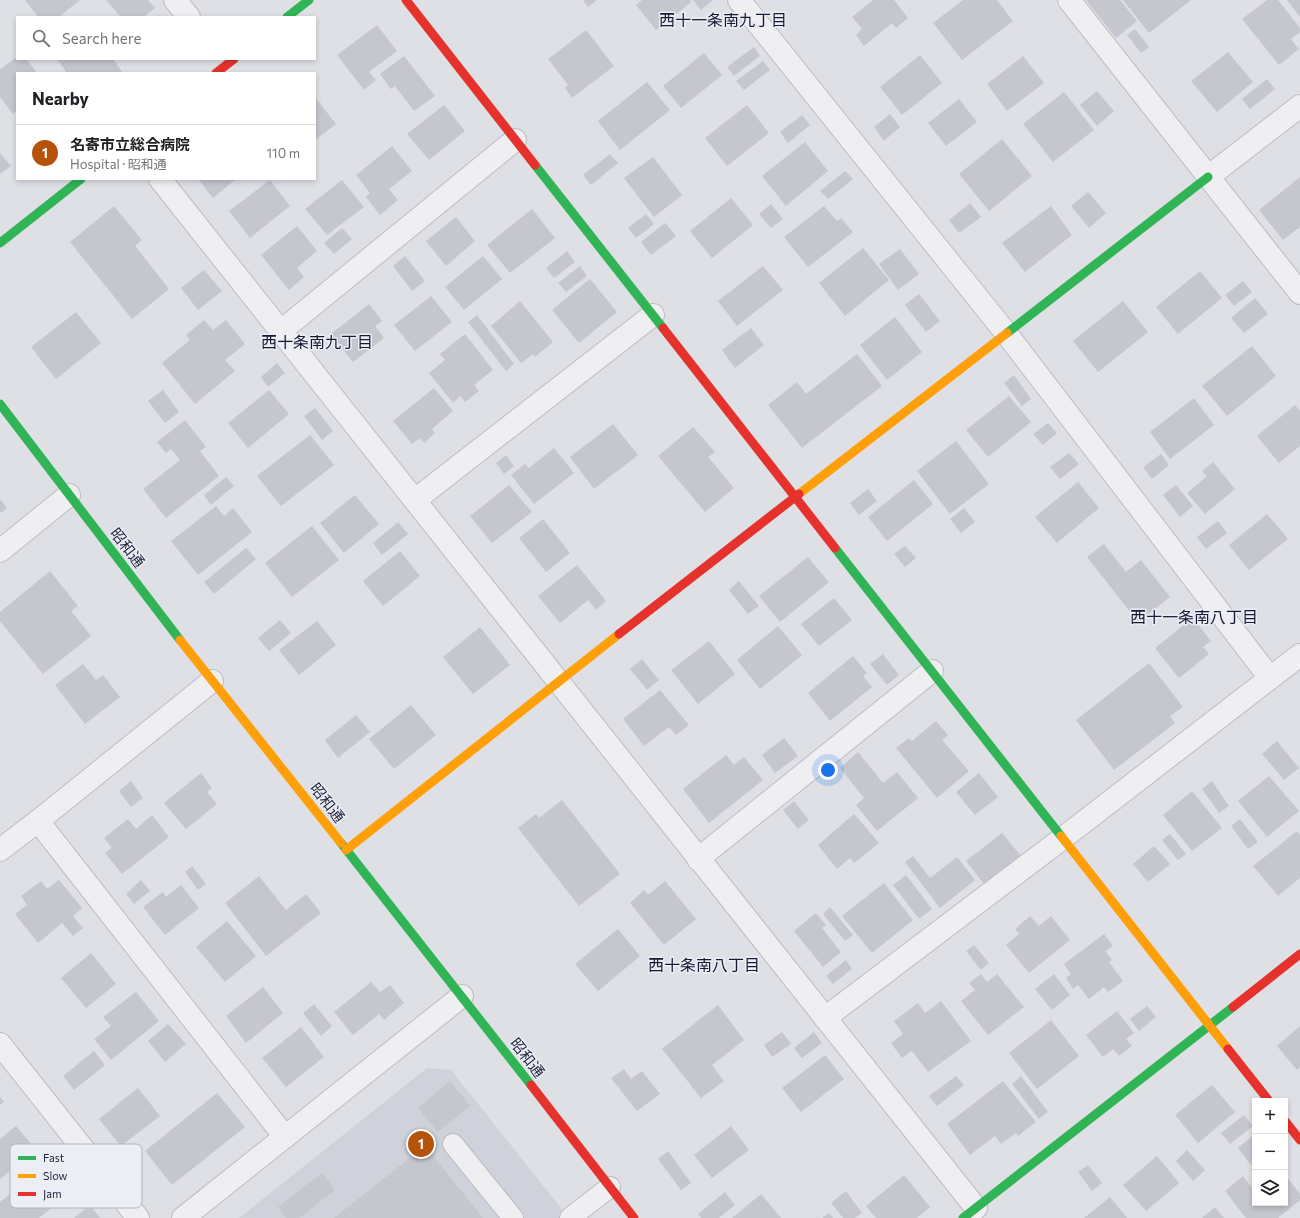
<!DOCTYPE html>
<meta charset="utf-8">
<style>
body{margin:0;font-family:Commissioner,"Noto Sans JP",sans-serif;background:#f2f2f2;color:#202124}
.controls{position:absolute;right:12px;bottom:12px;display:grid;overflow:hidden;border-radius:0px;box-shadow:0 2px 6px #0003}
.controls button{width:36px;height:36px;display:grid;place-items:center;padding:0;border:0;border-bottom:1px solid #e0e0e0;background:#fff;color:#202124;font:20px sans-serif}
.you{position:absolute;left:828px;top:770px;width:14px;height:14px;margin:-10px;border:3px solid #fff;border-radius:50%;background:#1a73e8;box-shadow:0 0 0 6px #1a73e833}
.badge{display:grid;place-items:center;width:26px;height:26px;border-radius:50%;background:#b45309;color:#fff;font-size:13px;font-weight:700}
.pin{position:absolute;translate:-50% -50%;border:2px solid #fff;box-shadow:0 1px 4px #0006}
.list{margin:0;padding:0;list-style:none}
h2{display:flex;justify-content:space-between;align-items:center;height:52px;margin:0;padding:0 16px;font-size:17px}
h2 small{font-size:13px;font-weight:400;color:#757577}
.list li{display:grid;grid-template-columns:26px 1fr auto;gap:12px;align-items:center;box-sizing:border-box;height:56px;padding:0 16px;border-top:1px solid #e0e0e0}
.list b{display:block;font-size:15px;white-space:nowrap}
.list p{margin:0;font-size:13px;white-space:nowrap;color:#757577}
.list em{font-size:13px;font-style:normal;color:#757577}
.icon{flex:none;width:22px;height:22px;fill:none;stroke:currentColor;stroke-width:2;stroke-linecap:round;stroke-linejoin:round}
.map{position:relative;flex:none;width:1300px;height:1218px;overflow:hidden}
.search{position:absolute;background:#fff;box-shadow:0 2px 6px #0003;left:16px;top:16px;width:300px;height:44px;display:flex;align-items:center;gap:10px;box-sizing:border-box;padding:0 14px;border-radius:0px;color:#757577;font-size:15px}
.panel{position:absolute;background:#fff;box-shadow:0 2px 6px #0003;left:16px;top:72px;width:300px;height:108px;border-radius:0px}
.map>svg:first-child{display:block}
.built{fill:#cfd1db}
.building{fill:#c6c7ce}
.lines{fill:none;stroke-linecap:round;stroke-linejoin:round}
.lane-casing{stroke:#bcbdc3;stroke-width:22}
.street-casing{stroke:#bcbdc3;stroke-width:24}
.lane{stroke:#efeff2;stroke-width:20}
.street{stroke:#efeff2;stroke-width:22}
.fast{stroke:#30b455;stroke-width:9}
.slow{stroke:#ff9f0a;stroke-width:9}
.jam{stroke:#e5322d;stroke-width:9}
.labels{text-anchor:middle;stroke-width:3;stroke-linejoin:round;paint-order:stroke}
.street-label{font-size:15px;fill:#242940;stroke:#eceef6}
.neighbourhood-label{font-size:16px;fill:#171a31;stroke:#eceef6}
.key{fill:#eceef6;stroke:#b0b3bf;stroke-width:1}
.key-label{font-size:11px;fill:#242940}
</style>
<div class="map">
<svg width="1300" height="1218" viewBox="0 0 1300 1218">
<rect width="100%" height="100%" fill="#dfe0e5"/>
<path class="built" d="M427,1068l24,2 118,148h-330z"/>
<g class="building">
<path d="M25,0h55l-21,17h-21z"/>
<path d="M106,0h42l7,8 -11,9h-23z"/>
<path d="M583,0h14l-9,7z"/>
<path d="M642,0h48l1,2 -35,28 -20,-25z"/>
<path d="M693,0h20l-12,10z"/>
<path d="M873,0h21l14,18 -12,10 -4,-5 -28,23 -8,-11 6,-6 -10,-12z"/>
<path d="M963,0h34l16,21 -51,39 -29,-37z"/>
<path d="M1086,0h34l17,21 -21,17z"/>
<path d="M1123,0h68l-42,33z"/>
<path d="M1267,0h11l22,28v4l-9,7 8,10 -20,16 -37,-46z"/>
<path d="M1287,0h13v17z"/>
<path d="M377,25l20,26 -28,21 7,8 -12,10 -27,-35z"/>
<path d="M1135,29l14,18 -8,6 -14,-18z"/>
<path d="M586,30l28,36 -42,32 -7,-10 3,-3 -20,-26z"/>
<path d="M754,47l6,9 -26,20 -7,-9z"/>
<path d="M1228,52l25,30 -36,30 -26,-31z"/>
<path d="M704,53l18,22 -41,33 -18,-22z"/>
<path d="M920,55l22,28 -40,32 -22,-28z"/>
<path d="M404,56l31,40 -21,15 -19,-25 -4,3 -11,-15z"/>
<path d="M1023,56l21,27 -37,28 -20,-27z"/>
<path d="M17,57v2h9l11,14h-20v37l-4,4 -13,-17v-28z"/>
<path d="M57,59h56l10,14h-56z"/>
<path d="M763,61l7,9 -26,20 -8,-9z"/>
<path d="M1267,79l8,10 -25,20 -8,-10z"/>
<path d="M647,82l23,28 -50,40 -22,-29z"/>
<path d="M1097,91l17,20 -17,15 -17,-21z"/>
<path d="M1064,92l30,38 -41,32 -30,-38z"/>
<path d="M315,97l21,27 -21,16z"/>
<path d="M959,99l18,23 -31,24 -18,-23z"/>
<path d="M444,105l21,26 -36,29 -22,-26z"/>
<path d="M747,105l22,28 -42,33 -22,-28z"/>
<path d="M890,114l10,13 -16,14 -10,-14z"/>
<path d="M802,115l8,10 -22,18 -8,-11z"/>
<path d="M1002,139l30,37 -43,35 -30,-37z"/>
<path d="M805,142l23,29 -42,35 -24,-30z"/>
<path d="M392,146l20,25 -23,18 9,11 -18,15 -14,-18 4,-4 -14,-18z"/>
<path d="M0,153l11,13 -11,8z"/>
<path d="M610,154l8,9 -27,22 -8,-10z"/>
<path d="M653,157l29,38 -28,22 -30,-39z"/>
<path d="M845,171l8,8 -25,20 -8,-8z"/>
<path d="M1300,177v50l-17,13 -24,-30z"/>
<path d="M198,179h38l-23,19z"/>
<path d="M270,180l20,26 -40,32 -21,-27z"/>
<path d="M342,180l22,27 -37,28 -22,-26z"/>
<path d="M1088,192l18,21 -17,15 -18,-22z"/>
<path d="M731,198l22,27 -41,33 -22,-27z"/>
<path d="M970,203l11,14 -22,16 -10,-13z"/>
<path d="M771,204l12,15 -12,9 -12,-14z"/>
<path d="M114,206l28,34 -7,6 34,43 -37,30 -62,-77z"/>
<path d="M824,206l13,15 4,-3 12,14 -45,35 -24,-30z"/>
<path d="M1051,206l21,29 -47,37 -23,-29z"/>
<path d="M532,209l23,29 -45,35 -23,-28z"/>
<path d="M646,214l8,10 -18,14 -8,-10z"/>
<path d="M456,217l19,24 -29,25 -20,-25z"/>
<path d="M665,223l11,13 -25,19 -10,-13z"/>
<path d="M297,226l20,25 -20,17 7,9 -15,13 -28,-35z"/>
<path d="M342,228l10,11 -18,15 -10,-11z"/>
<path d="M863,248l26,32 -44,36 -26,-33z"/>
<path d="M900,249l19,25 -21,16 -19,-26z"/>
<path d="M567,251l8,11 -21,16 -8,-10z"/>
<path d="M405,256l20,25 -13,10 -19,-25z"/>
<path d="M483,256l19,23 -38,31 -19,-23z"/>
<path d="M580,266l7,10 -21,16 -8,-9z"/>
<path d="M763,266l20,24 -46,36 -19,-25z"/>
<path d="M204,270l18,21 -24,19 -17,-22z"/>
<path d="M1200,271l22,27 -44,36 -22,-27z"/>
<path d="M590,279l27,33 -38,31 -27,-33z"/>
<path d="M1243,281l9,11 -18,14 -9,-11z"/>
<path d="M919,294l21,27 -14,11 -21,-27z"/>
<path d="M431,296l21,26 -37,29 -21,-26z"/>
<path d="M1255,298l13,16 -24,19 -13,-15z"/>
<path d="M520,301l33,41 -18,15 -2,-3 -12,9 -30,-37z"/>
<path d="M1123,301l25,31 -50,40 -25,-31z"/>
<path d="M369,304l13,17 -7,5 9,12 -31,24 -22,-28z"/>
<path d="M76,312l25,31 -45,36 -25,-32z"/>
<path d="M477,315l37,49 -8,7 -38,-49z"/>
<path d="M895,317l27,35 -35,28 -27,-35z"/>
<path d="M204,320l9,10 13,-10 19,24 -20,16 10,11 -40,33 -33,-41 28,-23 -4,-5z"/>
<path d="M751,328l13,17 -29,23 -13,-18z"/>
<path d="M465,334l28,36 -19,15 5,6 -14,11 -5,-6 -7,7 -24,-30 16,-13 -5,-6z"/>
<path d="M1252,346l24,30 -49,40 -25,-30z"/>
<path d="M857,354l25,32 -80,62 -34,-43 29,-23 9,12z"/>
<path d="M277,363l8,10 -17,14 -7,-10z"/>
<path d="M1014,375l17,24 -9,7 -18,-23z"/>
<path d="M434,388l19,23 -21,18 3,4 -11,10 -4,-5 -8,6 -19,-23z"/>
<path d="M163,390l16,22 -14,11 -17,-22z"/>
<path d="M269,390l20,24 -41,34 -20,-25z"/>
<path d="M1009,396l22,26 -43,35 -22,-27z"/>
<path d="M1194,398l20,27 -44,34 -20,-27z"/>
<path d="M1295,405l5,6v35l-21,17 -22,-27z"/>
<path d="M315,408l18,23 -11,9 -18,-24z"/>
<path d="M185,420l21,27 -6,4 19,25 -53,42 -23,-29 37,-29 -9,-11 -5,4 -9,-11z"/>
<path d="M1048,423l9,10 -14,12 -10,-11z"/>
<path d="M613,424l25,31 -44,34 -24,-32z"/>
<path d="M693,427l22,25 -7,5 26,31 -29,24 -47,-56z"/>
<path d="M310,435l24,30 -53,41 -24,-30z"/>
<path d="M956,441l33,43 -39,30 -33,-43z"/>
<path d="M554,448l20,25 -40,31 -23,-29 14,-11 4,4z"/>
<path d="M1069,453l10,11 -19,15 -10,-12z"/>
<path d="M1161,454l8,11 -17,14 -9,-12z"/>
<path d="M506,455l8,11 -10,8 -8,-11z"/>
<path d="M1213,462l22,27 -30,25 -18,-21 20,-17 -5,-5z"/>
<path d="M226,477l8,9 -23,19 -7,-10z"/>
<path d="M914,480l19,24 -46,37 -19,-24z"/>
<path d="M1078,482l21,26 -42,35 -22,-26z"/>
<path d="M509,485l23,27 -40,31 -22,-27z"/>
<path d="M1176,485l17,21 -13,11 -17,-22z"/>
<path d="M868,489l9,12 -18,14 -9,-12z"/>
<path d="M355,495l24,29 -35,29 -24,-30z"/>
<path d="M0,499l7,9 -7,5z"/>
<path d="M216,506l8,10 9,-8 19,24 -54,43 -27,-34z"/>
<path d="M964,508l11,14 -14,11 -11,-14z"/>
<path d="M1267,514l21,25 -39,31 -20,-25z"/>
<path d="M543,519l27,34 -24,19 -27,-34z"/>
<path d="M1218,521l9,12 -21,16 -9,-12z"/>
<path d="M398,522l10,12 -26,21 -9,-12z"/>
<path d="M312,526l27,34 -47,37 -27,-34z"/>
<path d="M1104,544l22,28 15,-12 29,37 -32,25 -51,-65z"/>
<path d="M905,546l11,12 -11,9 -11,-13z"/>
<path d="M246,548l10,11 -42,35 -10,-12z"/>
<path d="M400,551l20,25 -37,30 -20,-25z"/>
<path d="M808,557l21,25 -49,40 -21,-26z"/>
<path d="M577,565l29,36 -10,9 -8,-10 -28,23 -22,-27z"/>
<path d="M50,571l28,35 -7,5 20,25 -48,38 -43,-53v-9z"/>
<path d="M739,581l20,25 -11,8 -19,-24z"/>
<path d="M834,598l18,22 -33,26 -18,-22z"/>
<path d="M1193,618l18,23 -8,6 6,7 -30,24 -24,-30z"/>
<path d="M280,620l11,13 -22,18 -11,-13z"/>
<path d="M317,621l19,24 -37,30 -20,-25z"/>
<path d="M778,626l24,29 -42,34 -23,-29z"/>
<path d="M480,627l30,38 -37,29 -30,-37z"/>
<path d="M709,641l26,33 -37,30 -27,-34z"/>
<path d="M883,654l16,21 -12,10 -17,-21z"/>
<path d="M853,656l14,17 -4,3 9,11 -42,34 -22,-28z"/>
<path d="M642,659l17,21 -12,10 -17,-21z"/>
<path d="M1149,663l34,44 -13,9 5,7 -61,47 -38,-50z"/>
<path d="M83,664l13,16 7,-5 17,22 -35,27 -30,-39z"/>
<path d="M660,690l29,35 -13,10 -7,-8 -25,19 -21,-27z"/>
<path d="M411,705l25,30 -42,34 -25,-30z"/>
<path d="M356,715l14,17 -32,26 -13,-18z"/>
<path d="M936,721l12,14 -6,5 27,31 -32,27 -41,-50 13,-10 3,3z"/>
<path d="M784,738l14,18 -23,17 -13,-18z"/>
<path d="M1277,741l22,27 -15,12 -22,-26z"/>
<path d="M858,752l25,31 14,-11 21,26 -41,33 -21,-26 8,-7 -24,-30z"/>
<path d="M726,755l8,10 10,-8 19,23 -54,43 -26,-34z"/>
<path d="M201,773l11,15 -5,4 10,12 -31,25 -22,-26z"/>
<path d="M979,773l19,24 -23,18 -19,-23z"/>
<path d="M1269,776l30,35 -32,26 -29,-36z"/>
<path d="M131,781l12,17 -12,9 -12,-16z"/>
<path d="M1212,781l17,25 -10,7 -17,-24z"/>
<path d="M1192,791l30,37 -30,23 -29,-36z"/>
<path d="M562,800l58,74 -41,32 -61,-78 18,-14 3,4z"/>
<path d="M794,801l15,19 -11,9 -15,-19z"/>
<path d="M854,814l25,29 -25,20 -4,-5 -13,11 -19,-24z"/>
<path d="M152,815l17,22 -47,37 -17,-21 7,-5 -8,-10 24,-19 8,10z"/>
<path d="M1240,819l18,23 -10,7 -17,-23z"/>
<path d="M1297,831l3,4v43l-22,18 -25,-30z"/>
<path d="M1002,833l19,23 -37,28 -18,-23z"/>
<path d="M1170,834l16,20 -8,6 -16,-20z"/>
<path d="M1154,846l16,18 -22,18 -15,-18z"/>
<path d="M913,856l17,22 27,-21 18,23 -35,28 -35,-46z"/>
<path d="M192,866l14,18 -8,6 -13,-18z"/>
<path d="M906,875l26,34 -13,10 -26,-34z"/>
<path d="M259,876l27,34 20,-16 15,19 -55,43 -41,-53z"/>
<path d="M59,880l23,28 -9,8 10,12 -10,8 -11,-13 -24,20 -23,-29 12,-9 -6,-9 20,-15 6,8z"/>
<path d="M141,880l9,11 -16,13 -8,-10z"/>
<path d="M665,881l31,38 -32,26 -34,-42 14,-13 4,5z"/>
<path d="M884,883l29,37 -41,33 -30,-37z"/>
<path d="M181,885l18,23 -34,27 -22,-28 20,-15 3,5z"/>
<path d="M830,907l23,28 -8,6 -22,-27z"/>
<path d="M816,913l10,12 -4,3 19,24 -18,15 -29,-36z"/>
<path d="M1030,916l9,10 12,-10 19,24 -41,33 -23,-28 13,-11 -4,-5z"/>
<path d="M227,921l29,35 -31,26 -29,-35z"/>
<path d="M618,929l22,27 -42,35 -23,-27z"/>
<path d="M1104,934l9,12 -8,5 7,9 -3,2 14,19 -15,11 -4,-5 -15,12 -11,-14 -5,4 -7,-11 5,-4 -7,-10z"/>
<path d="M974,945l15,18 -8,7 -15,-19z"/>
<path d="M91,953l25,31 -30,24 -25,-30z"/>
<path d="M846,960l6,9 -19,15 -7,-8z"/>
<path d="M981,974l6,8 10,-8 27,33 -36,28 -27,-34 14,-11 -6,-7z"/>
<path d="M1054,974l16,21 -18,15 -17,-21z"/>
<path d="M371,982l9,10 10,-7 14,18 -20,17 -5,-6 -26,21 -19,-23z"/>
<path d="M263,987l20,26 -37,30 -20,-27z"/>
<path d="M136,992l23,29 -48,39 -17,-21 17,-13 -8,-9z"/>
<path d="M941,1001l30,40 -43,31 -16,-21 -10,7 -11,-15 12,-9 -9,-13 24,-18 7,10z"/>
<path d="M314,1004l18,22 -11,10 -18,-23z"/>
<path d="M718,1005l26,35 -32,25 12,16 -23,17 -39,-49z"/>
<path d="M1147,1006l9,11 -17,14 -9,-12z"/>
<path d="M1117,1011l17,22 -8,6 6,7 -13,10 -6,-7 -10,8 -17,-22z"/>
<path d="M1051,1020l28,36 -42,33 -28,-36z"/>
<path d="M168,1024l18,20 -21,18 -17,-21z"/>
<path d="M1300,1026v41l-3,3 -20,-24z"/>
<path d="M301,1027l23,30 -38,30 -24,-29z"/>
<path d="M782,1032l9,12 -19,13 -8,-12z"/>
<path d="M814,1032l8,11 -20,15 -8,-10z"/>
<path d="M94,1051l11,14 -31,25 -11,-14z"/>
<path d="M825,1055l19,24 -43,33 -19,-24z"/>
<path d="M624,1069l7,10 11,-8 18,23 -23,17 -26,-33z"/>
<path d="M956,1076l8,9 -27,21 -8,-10z"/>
<path d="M1021,1076l27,36 -9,7 -27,-35z"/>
<path d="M450,1081l20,25 -32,26 -20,-24z"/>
<path d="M1003,1081l33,41 -18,14 -2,-3 -15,11 -6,-8 -25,19 -23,-31z"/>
<path d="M1212,1085l23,27 -37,31 -23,-28z"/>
<path d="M138,1088l22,28 -39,30 -22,-27z"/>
<path d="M217,1093l28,34 -73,58 -27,-34z"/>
<path d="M0,1097l4,5 -4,3z"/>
<path d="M1244,1115l9,11 -23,18 -9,-11z"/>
<path d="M16,1126l20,24 -36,29v-40z"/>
<path d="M731,1126l18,24 -37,28 -18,-23z"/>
<path d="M1255,1134v28l-4,3 -13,-17z"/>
<path d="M425,1146l58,72h-149z"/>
<path d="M1187,1150l18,20 -12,11 -17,-20z"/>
<path d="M668,1151l23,32 -10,7 -23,-31z"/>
<path d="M1157,1156l22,27 -33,28 -23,-26z"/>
<path d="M1088,1165l14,18 -10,8 -14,-19z"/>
<path d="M322,1173l13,17 -36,28h-13l-8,-11z"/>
<path d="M904,1175l26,32 -13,11h-41l-10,-12z"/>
<path d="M1285,1175l15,19v6l-22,18h-32l-21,-27 18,-15 11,14 1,-1v14h30z"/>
<path d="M31,1177l23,29 -15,12h-39v-16z"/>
<path d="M846,1191l16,22 -7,5h-12l-12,-15z"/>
<path d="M725,1192l10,13 -16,13h-18l-3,-4z"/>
<path d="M761,1194l20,24h-49z"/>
<path d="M1110,1197l17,21h-43z"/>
<path d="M90,1205l10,13h-26z"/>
<path d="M1215,1207l9,11h-22z"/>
<path d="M829,1213l4,5h-11z"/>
</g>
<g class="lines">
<defs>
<g id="lane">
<path d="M453,1144l60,74"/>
<path d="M570,1218l40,-31"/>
</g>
<g id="street">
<path d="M175,0l14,17"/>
<path d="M739,0l267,333 264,345"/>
<path d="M1069,0l231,293"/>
<path d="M1208,177l92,-71"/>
<path d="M160,179l816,1029"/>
<path d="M281,331l234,-191"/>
<path d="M415,500l238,-185"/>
<path d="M0,551l69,-56"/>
<path d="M38,821l247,316"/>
<path d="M0,850l38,-29 174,-140"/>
<path d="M698,859l234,-188"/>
<path d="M825,1018l238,-180 237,-183"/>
<path d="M0,1044l138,174"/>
<path d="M183,1218l279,-222"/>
</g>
</defs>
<use href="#lane" class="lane-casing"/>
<use href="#street" class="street-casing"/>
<use href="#lane" class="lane"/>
<use href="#street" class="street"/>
<g class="fast">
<path d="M287,17l22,-17"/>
<path d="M535,165l128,163"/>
<path d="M0,243l81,-64"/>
<path d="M1007,333l201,-156"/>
<path d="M0,404l180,236"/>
<path d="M835,548l226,288"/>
<path d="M341,843l190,242"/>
<path d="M963,1218l270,-211"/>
</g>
<g class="slow">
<path d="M799,494l208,-161"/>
<path d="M180,640l161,203"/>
<path d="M1061,836l167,213"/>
<path d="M346,850l273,-216"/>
</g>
<g class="jam">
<path d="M406,0l129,165"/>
<path d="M216,73l18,-14"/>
<path d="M663,328l172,220"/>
<path d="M619,634l180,-140"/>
<path d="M1233,1007l67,-53"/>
<path d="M1228,1049l41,52"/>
<path d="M531,1085l103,133"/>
<path d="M1285,1121l15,19"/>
</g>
</g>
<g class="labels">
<g class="street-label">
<text transform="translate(127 548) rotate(52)" y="5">昭和通</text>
<text transform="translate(327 803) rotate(52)" y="5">昭和通</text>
<text transform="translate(527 1058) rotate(52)" y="5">昭和通</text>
</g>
<g class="neighbourhood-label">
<text x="723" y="26">西十一条南九丁目</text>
<text x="317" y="348">西十条南九丁目</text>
<text x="1194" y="623">西十一条南八丁目</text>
<text x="704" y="971">西十条南八丁目</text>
</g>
</g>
<rect x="10" y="1144" width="132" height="64" rx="6" class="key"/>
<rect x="18" y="1156" width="18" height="4" fill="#30b455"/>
<rect x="18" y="1174" width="18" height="4" fill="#ff9f0a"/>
<rect x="18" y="1192" width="18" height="4" fill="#e5322d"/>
<g class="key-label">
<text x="43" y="1162">Fast</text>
<text x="43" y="1180">Slow</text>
<text x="43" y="1198">Jam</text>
</g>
</svg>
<div class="controls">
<button>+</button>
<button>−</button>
<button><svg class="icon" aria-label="layers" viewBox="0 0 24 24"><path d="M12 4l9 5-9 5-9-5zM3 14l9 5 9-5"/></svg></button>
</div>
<div class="you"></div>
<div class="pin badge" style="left:421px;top:1144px">1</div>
<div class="search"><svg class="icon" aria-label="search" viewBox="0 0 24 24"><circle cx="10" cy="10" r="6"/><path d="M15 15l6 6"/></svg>Search here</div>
<section class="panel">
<h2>Nearby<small></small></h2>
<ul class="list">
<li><span class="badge">1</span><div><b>名寄市立総合病院</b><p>Hospital · 昭和通</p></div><em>110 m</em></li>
</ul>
</section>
</div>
